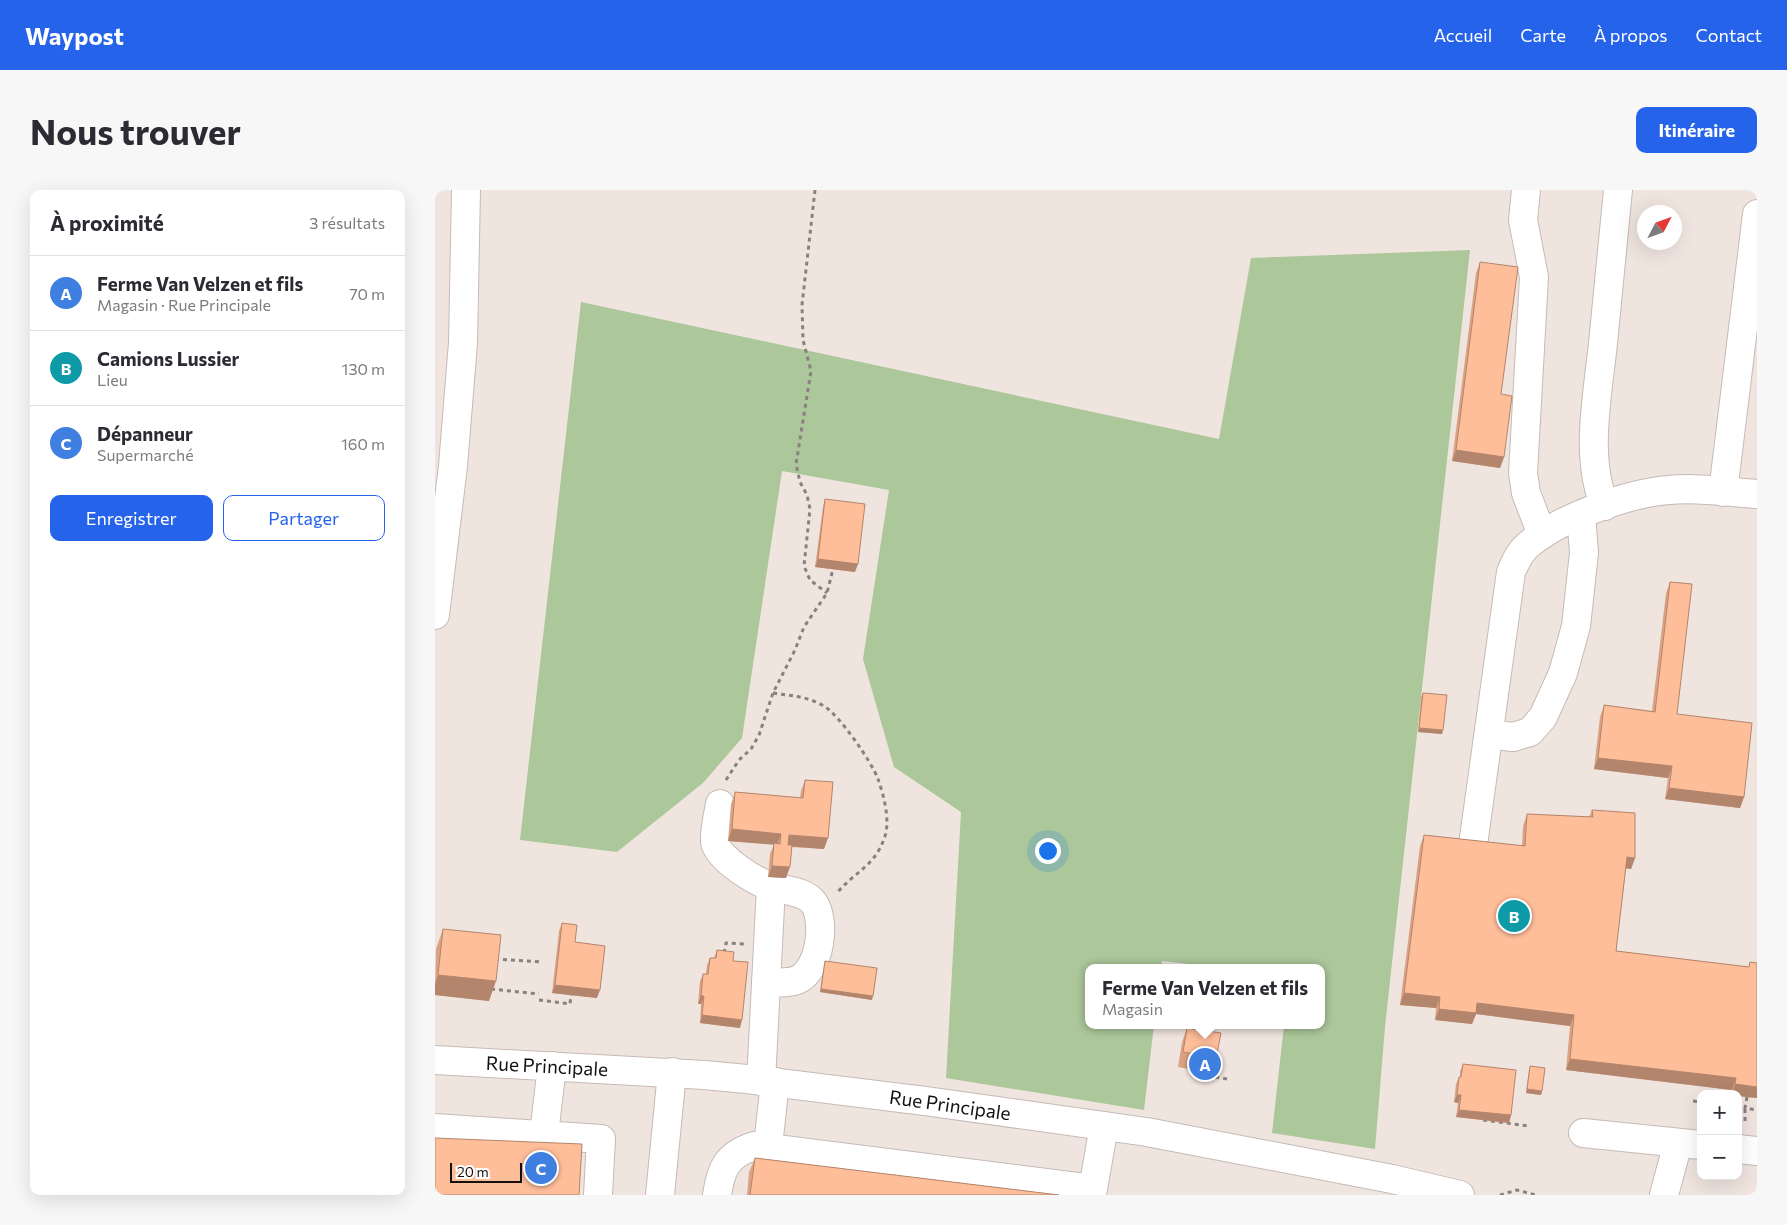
<!DOCTYPE html>
<html lang="fr">
<meta charset="utf-8">
<style>
body{margin:0;font-family:Commissioner,sans-serif;background:#f7f7f7;color:#2b2b33}
.controls{position:absolute;right:15px;bottom:15px;display:grid;overflow:hidden;border-radius:10px;box-shadow:0 5px 20px #0002}
.controls button{width:45px;height:45px;display:grid;place-items:center;padding:0;border:0;border-bottom:1px solid #e1e1e2;background:#fff;color:#2b2b33;font:25px sans-serif}
.compass{position:absolute;left:1202px;top:15px;width:45px;height:45px;border-radius:50%;background:#fff;box-shadow:0 5px 20px #0002;rotate:49deg}
.scale{position:absolute;left:15px;bottom:12px;width:72px;box-sizing:border-box;padding-left:5px;border:2px solid #14100e;border-top:0;font-size:14px;line-height:18px;white-space:nowrap;color:#14100e;-webkit-text-stroke:4px #fff;paint-order:stroke}
.you{position:absolute;left:612px;top:660px;width:18px;height:18px;margin:-12px;border:4px solid #fff;border-radius:50%;background:#1a73e8;box-shadow:0 0 0 8px #1a73e833}
.badge{display:grid;place-items:center;width:32px;height:32px;border-radius:50%;background:#2563eb;color:#fff;font-size:16px;font-weight:700}
.pin{position:absolute;translate:-50% -50%;border:2px solid #fff;box-shadow:0 1px 5px #0006}
.popup{position:absolute;left:650px;top:774px;width:240px;height:65px;box-sizing:border-box;display:grid;place-content:center;border-radius:10px;background:#fff;filter:drop-shadow(0 1px 4px #0005);font-size:16px;white-space:nowrap;color:#7c7c81}
.popup b{font-size:19px;color:#2b2b33}
.popup::after{content:'';position:absolute;left:50%;top:100%;margin-left:-10px;border:10px solid transparent;border-top-color:#fff}
.list{margin:0;padding:0;list-style:none}
h2{display:flex;justify-content:space-between;align-items:center;height:65px;margin:0;padding:0 20px;font-size:21px}
h2 small{font-size:16px;font-weight:400;color:#7c7c81}
.list li{display:grid;grid-template-columns:32px 1fr auto;gap:15px;align-items:center;box-sizing:border-box;height:75px;padding:0 20px;border-top:1px solid #e1e1e2}
.list b{display:block;font-size:19px;white-space:nowrap}
.list p{margin:0;font-size:16px;white-space:nowrap;color:#7c7c81}
.list em{font-size:16px;font-style:normal;color:#7c7c81}
.actions{display:flex;gap:10px;padding:15px 20px}
.actions a{flex:1;padding:11px 0;border:1px solid #2563eb;border-radius:10px;text-align:center;font-size:18px;color:#2563eb}
.actions .main{background:#2563eb;color:#fff}
.map{position:relative;flex:none;width:1322px;height:1005px;overflow:hidden;border-radius:10px}
header{display:flex;align-items:center;gap:30px;box-sizing:border-box;height:70px;padding:0 25px;background:#2563eb;color:#fff}
header strong{font-size:24px}
nav{display:flex;gap:28px;margin-inline-start:auto;font-size:18px}
.intro{display:flex;align-items:center;justify-content:space-between;box-sizing:border-box;height:120px;padding:0 30px}
h1{margin:0;font-size:35px}
.button{padding:12px 22px;border-radius:10px;background:#2563eb;color:#fff;font-size:18px;font-weight:700}
main{display:flex;gap:30px;padding:0 30px}
aside{flex:1;background:#fff;border-radius:10px;box-shadow:0 5px 20px #0002}
.map>svg:first-child{display:block}
.green{fill:#acc79a}
.lines{fill:none;stroke-linecap:round;stroke-linejoin:round}
.minor-casing{stroke:#c6bab5;stroke-width:30}
.major-casing{stroke:#c6bab5;stroke-width:30}
.path{stroke:#8a817e;stroke-width:3;stroke-dasharray:4 4;stroke-linecap:butt}
.minor{stroke:#fff;stroke-width:28}
.major{stroke:#fff;stroke-width:28}
.wall{fill:#dba384}
.shaded-wall{fill:#b2856c}
.building{fill:#ffbe9a;stroke:#b2856c}
.labels{text-anchor:middle;stroke-width:4;stroke-linejoin:round;paint-order:stroke}
.street-label{font-size:19px;fill:#14100e;stroke:#fff}
</style>
<header>
<strong>Waypost</strong>
<nav><a>Accueil</a><a>Carte</a><a>À propos</a><a>Contact</a></nav>
</header>
<div class="intro"><h1>Nous trouver</h1><a class="button">Itinéraire</a></div>
<main>
<aside>
<h2>À proximité<small>3 résultats</small></h2>
<ul class="list">
<li><span class="badge" style="background:#3f7fe0">A</span><div><b>Ferme Van Velzen et fils</b><p>Magasin · Rue Principale</p></div><em>70 m</em></li>
<li><span class="badge" style="background:#0f9aa8">B</span><div><b>Camions Lussier</b><p>Lieu</p></div><em>130 m</em></li>
<li><span class="badge" style="background:#3f7fe0">C</span><div><b>Dépanneur</b><p>Supermarché</p></div><em>160 m</em></li>
</ul>
<div class="actions"><a class="main">Enregistrer</a><a>Partager</a></div>
</aside>
<div class="map">
<svg width="1322" height="1005" viewBox="0 0 1322 1005">
<rect width="100%" height="100%" fill="#f0e4df"/>
<path class="green" d="M1035,60l-85,777 -10,122 -103,-16 12,-108h37v-57h-96l-63,-7 -1,7h-72v57h65l-10,85 -198,-32 15,-266 -67,-45 -31,-108 26,-169 -107,-19 -40,267 -39,45 -86,69 -97,-12 61,-538 638,137 32,-181z"/>
<g class="lines">
<defs>
<g id="minor">
<path d="M1091,0l-3,30 11,57 -11,196 3,20 16,42"/>
<path d="M1288,302l34,-278"/>
<path d="M1170,316c-21,-49 -7,-112 -2,-163 5,-51 10,-102 15,-153"/>
<path d="M0,425l18,-149 10,-123 3,-153"/>
<path d="M1054,544l24,3 17,-5 13,-15 20,-44 13,-47 8,-73 -3,-38"/>
<path d="M285,614c-2,12 -6,27 -5,38 3,17 43,42 59,45 13,4 30,4 39,15 14,18 7,69 -16,78 -10,4 -21,2 -31,2"/>
<path d="M1037,662l39,-280c4,-9 8,-19 16,-26 30,-27 101,-53 142,-56 29,-3 59,2 88,4"/>
<path d="M326,891l10,-194"/>
<path d="M0,938l166,11 -3,56"/>
<path d="M1148,943l118,12"/>
<path d="M109,944l8,-68"/>
<path d="M333,956l7,-64"/>
<path d="M1303,959l19,2"/>
<path d="M225,1005l12,-123"/>
<path d="M282,1005c4,-27 10,-40 37,-49l339,43 11,-63"/>
<path d="M1229,1005l14,-52"/>
</g>
<path id="major" d="M0,870l269,15 43,4 178,22 222,31 245,47 68,16"/>
</defs>
<use href="#minor" class="minor-casing"/>
<use href="#major" class="major-casing"/>
<g class="path">
<path d="M380,0l-13,115 1,35 8,31 -15,93 4,18 7,13 3,14 -6,57 6,14 17,13"/>
<path d="M338,503c18,3 34,3 51,13 16,10 47,55 54,73 6,17 13,43 6,60 -10,28 -31,34 -47,54"/>
<path d="M291,590l13,-20 12,-11 8,-14 14,-42 22,-43 9,-23 23,-34 6,-24"/>
<path d="M289,763l2,-10 18,1"/>
<path d="M60,769l46,3"/>
<path d="M56,799l48,5"/>
<path d="M104,810l31,4 1,-9"/>
<path d="M770,882l-2,3 24,4"/>
<path d="M1312,907l-2,11 12,2"/>
<path d="M1258,911l8,1"/>
<path d="M1303,917l7,1v17"/>
<path d="M1048,930l46,6"/>
<path d="M1065,1005l17,-5 19,5"/>
</g>
<use href="#minor" class="minor"/>
<use href="#major" class="major"/>
</g>
<g class="wall">
<path d="M1045,72l21,132 3,63 -4,11 -48,-7 24,-188z"/>
<path d="M390,309l30,73 -40,-5 8,-60z"/>
<path d="M1235,392l7,132 67,83 -4,11 -75,-9 3,-21 -74,-9 6,-52 4,-12 48,6 14,-118z"/>
<path d="M988,503l20,37 -1,4 -24,-2 3,-35z"/>
<path d="M370,590l19,69 -32,-2 -6,31 -18,-1 2,-23 4,-10 -46,-3 3,-37 4,-12 65,6 1,-7z"/>
<path d="M1157,620l43,48 -4,11 -5,-1 -10,83 133,16 1,-5 7,1v135l-19,-2v-2h-7l1,-4 -166,-20 4,-44 -94,-12 -4,10 -37,-4 1,-12 -36,-3 20,-159 4,-11 98,11 1,-20 4,-12 62,3z"/>
<path d="M127,733l13,19 22,56 -45,-5 7,-62z"/>
<path d="M8,739l46,72 -54,-6 1,-46z"/>
<path d="M282,760l16,11 7,67 -40,-5 1,-19h-3l2,-23 3,-7h3l1,-9 3,-7h4z"/>
<path d="M390,771l47,39 -52,-8 4,-27z"/>
<path d="M752,838l29,30 -5,15 -33,-6 4,-25z"/>
<path d="M1028,874l48,51 -2,8 -53,-6 2,-14 -4,-1 2,-18 3,-7h1v-5z"/>
<path d="M1095,876l12,25 -1,4 -15,-2 3,-23z"/>
<path d="M320,968l304,37h-312l2,-23z"/>
</g>
<g class="shaded-wall">
<path d="M1021,260l48,7 -4,11 -48,-7z"/>
<path d="M383,369l40,5 -3,8 -40,-5z"/>
<path d="M984,538l24,2 -1,4 -24,-2z"/>
<path d="M1163,568l74,8 -4,12 -74,-9z"/>
<path d="M1234,598l75,9 -4,11 -75,-9z"/>
<path d="M297,639l49,5 -4,11 -49,-4z"/>
<path d="M354,645l39,3 -4,11 -39,-3z"/>
<path d="M1192,667l8,1 -4,11 -8,-1z"/>
<path d="M337,676l18,1 -4,11 -18,-1z"/>
<path d="M3,785l58,6 -7,20 -54,-6v-11z"/>
<path d="M120,795l45,5 -3,8 -45,-5z"/>
<path d="M386,799l52,7 -1,4 -52,-8z"/>
<path d="M969,803l36,4 -4,11 -36,-3z"/>
<path d="M266,806h3l-3,8h-3z"/>
<path d="M1042,813l97,12 -4,11 -94,-12 -4,10 -37,-4 4,-11z"/>
<path d="M267,825l40,5 -2,8 -40,-5z"/>
<path d="M1135,869l166,19 -4,12 -166,-20z"/>
<path d="M1300,894l22,3v11l-19,-2v-2h-6z"/>
<path d="M1092,899l15,2 -1,4 -15,-2z"/>
<path d="M1022,905h4l-3,8 -4,-1z"/>
<path d="M1024,920l52,5 -2,8 -53,-6z"/>
</g>
<g class="building">
<path d="M1045,72l38,5 -17,127 11,2 -8,61 -48,-7z"/>
<path d="M390,309l40,5 -7,60 -40,-5z"/>
<path d="M1235,392l22,2 -15,130 75,9 -8,74 -75,-9 3,-22 -74,-8 6,-53 51,7z"/>
<path d="M988,503l24,2 -4,35 -24,-2z"/>
<path d="M370,590l28,2 -5,56 -39,-3 -1,10h4l-2,22 -18,-1 2,-23 6,1 1,-10 -49,-5 3,-37 68,6z"/>
<path d="M1157,620l43,3v45l-8,-1 -11,94 133,16 1,-5 7,1v124l-22,-3 1,-6 -166,-19 4,-44 -97,-12 -1,10 -37,-4 1,-12 -36,-4 20,-158 101,11 2,-32 66,3z"/>
<path d="M127,733l15,2 -2,17 30,4 -5,44 -45,-5z"/>
<path d="M8,739l58,6 -5,46 -58,-6z"/>
<path d="M282,760l17,2 -1,9 15,1 -6,58 -40,-5 2,-19h-3l2,-22h5l2,-16h6z"/>
<path d="M390,771l52,7 -4,28 -52,-7z"/>
<path d="M752,838l34,5 -5,25 -33,-6z"/>
<path d="M1028,874l53,6 -5,45 -52,-5 2,-15h-4l2,-18h2z"/>
<path d="M1095,876l15,2 -3,23 -15,-2z"/>
<path d="M0,948l147,6 -3,51h-144z"/>
<path d="M320,968l304,37h-309z"/>
</g>
<g class="labels">
<g class="street-label">
<text transform="translate(112 876) rotate(3)" y="7">Rue Principale</text>
<text transform="translate(515 915) rotate(8)" y="7">Rue Principale</text>
</g>
</g>
</svg>
<div class="controls">
<button>+</button>
<button>−</button>
</div>
<svg class="compass" viewBox="-18 -18 36 36"><path d="M0-13l5 13h-10z" fill="#e53935"/><path d="M0 13l5-13h-10z" fill="#7c7c81"/></svg>
<div class="scale">20 m</div>
<div class="you"></div>
<div class="pin badge" style="left:770px;top:874px;background:#3f7fe0">A</div>
<div class="popup"><b>Ferme Van Velzen et fils</b>Magasin</div>
<div class="pin badge" style="left:1079px;top:726px;background:#0f9aa8">B</div>
<div class="pin badge" style="left:106px;top:978px;background:#3f7fe0">C</div>
</div>
</main>
